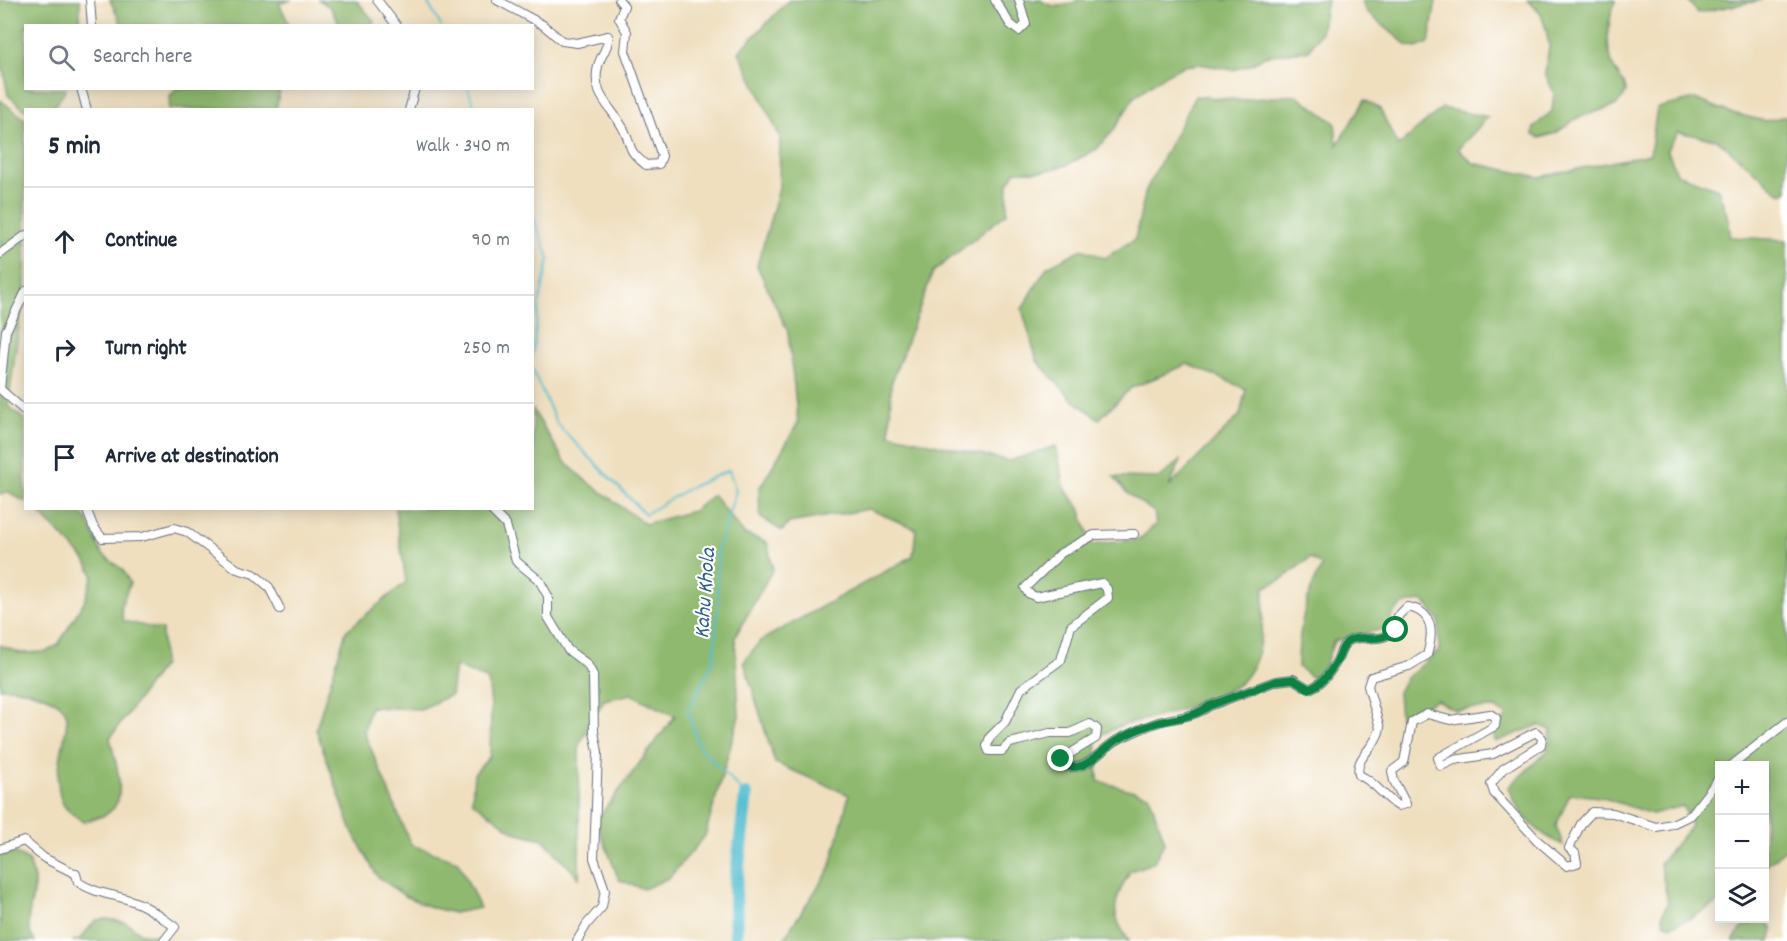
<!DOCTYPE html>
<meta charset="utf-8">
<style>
body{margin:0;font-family:Dekko,sans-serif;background:#f2f2f3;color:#1f2937}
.controls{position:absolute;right:18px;bottom:18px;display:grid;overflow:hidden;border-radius:0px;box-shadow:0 3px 15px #0003}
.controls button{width:54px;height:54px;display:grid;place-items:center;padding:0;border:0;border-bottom:2px solid #e0e1e3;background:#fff;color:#1f2937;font:30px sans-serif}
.stop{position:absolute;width:18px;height:18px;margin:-14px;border:4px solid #0b8043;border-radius:50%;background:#fff}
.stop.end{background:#0b8043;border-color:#fff;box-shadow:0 2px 6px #0008}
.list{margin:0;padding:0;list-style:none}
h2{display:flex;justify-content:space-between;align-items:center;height:78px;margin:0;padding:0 24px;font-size:26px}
h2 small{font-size:20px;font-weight:400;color:#747a83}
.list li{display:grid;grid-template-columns:39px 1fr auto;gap:18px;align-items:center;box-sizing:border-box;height:108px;padding:0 24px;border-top:2px solid #e0e1e3}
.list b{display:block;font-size:22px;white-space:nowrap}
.list em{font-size:20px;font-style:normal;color:#747a83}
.icon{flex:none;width:33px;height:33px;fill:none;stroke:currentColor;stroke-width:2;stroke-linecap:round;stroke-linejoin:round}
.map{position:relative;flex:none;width:1787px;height:941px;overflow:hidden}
.search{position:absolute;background:#fff;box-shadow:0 3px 15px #0003;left:24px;top:24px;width:510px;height:66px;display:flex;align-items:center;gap:15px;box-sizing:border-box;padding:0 21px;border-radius:0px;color:#747a83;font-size:22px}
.panel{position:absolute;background:#fff;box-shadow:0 3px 15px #0003;left:24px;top:108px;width:510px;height:402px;border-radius:0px}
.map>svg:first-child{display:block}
.forest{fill:#90b96f;stroke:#567466;stroke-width:1.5}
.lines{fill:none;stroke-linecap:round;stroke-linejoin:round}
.stream{stroke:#54bed0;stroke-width:2}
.river{stroke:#54bed0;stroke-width:14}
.minor-casing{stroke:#656d80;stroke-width:10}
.minor{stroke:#fff;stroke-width:8}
.route{stroke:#0b8043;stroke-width:8}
.labels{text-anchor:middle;stroke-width:4.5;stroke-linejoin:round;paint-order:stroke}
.water-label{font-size:22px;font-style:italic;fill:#2f6186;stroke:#fff}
</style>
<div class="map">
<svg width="1787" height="941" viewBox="0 0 1787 941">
<rect width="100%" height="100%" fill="#fff"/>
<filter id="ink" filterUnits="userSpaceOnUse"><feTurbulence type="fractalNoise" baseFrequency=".0167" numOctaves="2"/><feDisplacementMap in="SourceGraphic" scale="12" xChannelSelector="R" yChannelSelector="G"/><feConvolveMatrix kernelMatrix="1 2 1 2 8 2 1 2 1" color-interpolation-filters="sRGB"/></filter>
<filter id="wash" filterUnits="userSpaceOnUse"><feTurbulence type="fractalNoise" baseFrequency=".008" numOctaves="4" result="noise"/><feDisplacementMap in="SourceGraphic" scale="24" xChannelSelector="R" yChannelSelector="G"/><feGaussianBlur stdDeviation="1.35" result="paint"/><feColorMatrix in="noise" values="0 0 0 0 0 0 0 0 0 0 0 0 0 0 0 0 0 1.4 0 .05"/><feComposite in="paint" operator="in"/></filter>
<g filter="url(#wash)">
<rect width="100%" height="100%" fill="#efdfbf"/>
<g class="forest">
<path d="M0,0h80v25l-54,1v62l40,1 -13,20 -28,1 -17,-15 -8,-41z"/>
<path d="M110,0h182l-13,3 11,23 -168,-1z"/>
<path d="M319,0h37l18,21 -3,4h-31l-10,-18z"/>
<path d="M789,0h252c10,9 26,7 36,0h250l-6,32 -12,18 -45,6 -11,8 -20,6 -33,-6 -17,2 -18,9 -30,21 -22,35 -16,18 -30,16 -23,6h-28l-8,12 -1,30 -74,59 -42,112 -1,50 119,27 47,-15 9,43 15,19 12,37 48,-6 16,-15 -2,-12 -26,-18 -14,-17 45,1 22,-18 -12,27 71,-72 6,-26 -58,-25 -57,24 -32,31 -26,-19 -36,-39 -15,-52 25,-42 35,-18 23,9 30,-19 11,-49 49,-94 45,4 57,-5 38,28 2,22 28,-45 15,9 18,37 44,-38 46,9 -30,32 15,14 66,14 111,-23 7,-46 38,-9 33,13 37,9 22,-5v76l-6,2 -63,-54 -40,-8 -11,17 10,25 41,15 11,32 1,16 57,3v608l-22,18 -1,-100h-44l-1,136 -30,17 -19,7 -6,-4 -2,-7 6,-13 -8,-39 31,-37 -8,-20 -31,8 -51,-17 -31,-3 -14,32 7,19c-25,-11 -46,-31 -54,-58l39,-37 3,-20 -12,-5 -44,17 -1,-9 13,-17 -12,-8 -41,2 -17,-10 -37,17 -2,-25 8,-14 33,-27v-31l-15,-19c-20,1 -32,6 -36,27l-54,13 -9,24 -10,15 -17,-13c0,-36 6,-69 24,-101l-12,-8 -28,21 -18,9c0,26 -1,73 -22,93 -12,13 -71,33 -90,37 -25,5 -33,7 -56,20l2,43 51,14 16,47 -12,21 -23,8c-16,31 -22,41 -1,70h-347l48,-72 19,-74 -74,-32 -31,-101 16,-21 153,-85 3,-27 -47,-20 -80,14 -7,8 -22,-14 -1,-28 39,-66 -10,-91 -31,-66 22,-77 1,-52 -41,-85z"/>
<path d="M1361,0h75l-7,43 -13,5 -8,-2 -41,-34z"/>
<path d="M1527,0h89c-9,21 -12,51 0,72 5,8 10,11 10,21l-9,12 -40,13 -21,15 -16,5 -7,-3 1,-8 18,-16 2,-18 -9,-20 4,-26 -3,-18 -6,-17z"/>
<path d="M1688,0h74l-65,13z"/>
<path d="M176,89v-1l104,1 -4,20h-107l1,-13z"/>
<path d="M0,100l25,19v182l-5,18 -12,87 17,14v82l-16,-10 -9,2z"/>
<path d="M533,410l32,52 19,17 61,45 48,-13 20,-16 31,39 23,8 6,27 -38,68 4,79 -34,120 -36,42 -25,11 -25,-9 -23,-59 79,-105 -44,-22 -27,6 -25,45v133l-36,-39 -29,-7 -42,-31 2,-27 16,-18 1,-51 -3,-25 -33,-14 -4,29 -30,14 -51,-2 -6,25 47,113 47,16 22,47 -26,5 -24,-6 -25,-11 -28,-20 -26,-47 -35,-100 30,-98 60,-49 -11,-73 137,-1z"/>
<path d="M36,509h42l9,10 15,35 21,16 7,13 -9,23 2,15 39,9 1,35 -53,73c4,20 21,64 -4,76 -7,4 -16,6 -23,8 -6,-5 -14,-10 -18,-15 -16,-23 1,-64 2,-88 1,-22 -50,-33 -67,-31v-43l20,8 26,-1 12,-7 27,-45 8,-25 -8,-15z"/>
<path d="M14,852l15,9c2,6 4,12 5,19 2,20 -14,42 1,61h-35v-86z"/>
<path d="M1765,918l8,12 -3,11h-37l8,-13z"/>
<path d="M108,919l19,4 15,11 17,2 4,5h-91l7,-1 17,-20z"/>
</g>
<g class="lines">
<g class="stream">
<path d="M426,0l15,26"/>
<path d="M468,88l7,22"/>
<path d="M532,214l17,44 -10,46 -7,53"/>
<path d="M532,369l25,55 88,90 44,-26 40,-18 7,21 -19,60 1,55 -4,53 -26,52 11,36 47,48"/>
</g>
<path class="river" d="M736,941l-1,-50 11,-96"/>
</g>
</g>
<g filter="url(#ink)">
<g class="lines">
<defs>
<g id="minor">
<path d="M90,0l2,26"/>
<path d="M377,0l20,26"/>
<path d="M497,0l46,25 19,16 15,2 31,-7c1,12 -7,18 -10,30 -7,29 13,40 25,62 11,20 1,19 23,37l13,-1 3,-8 -37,-105 2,-19 -8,-14 5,-12 -5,-6"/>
<path d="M995,0l15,24 9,7 7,-7 -7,-24"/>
<path d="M81,88l6,22"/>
<path d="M409,110l6,-22"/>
<path d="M0,254l26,-19"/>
<path d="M26,291l-20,40 -6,58 26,23"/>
<path d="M86,508l7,18 9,12 40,-1 32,-9 13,4 50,37 17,5 15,13 11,22"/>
<path d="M489,508l17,17 10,36 23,19 9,16v21l20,33 19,14 6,11 1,57 4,20 -4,106 11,32 -3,17 -15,17 -10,17"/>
<path d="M1134,534l-40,1 -33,18 -36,35 3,5 8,4 66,-14 5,6 1,9 -37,28 -10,34 -40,29 -16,33 -15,15 -3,9 2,5h13l8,-8 40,-10h20l20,-9 7,5 -1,9 -35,21 -1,6c29,10 38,-16 61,-27 11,-5 23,-11 35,-15 18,-6 37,-5 53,-17l67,-25 17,-2 16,10c14,-5 21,-17 29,-30 3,-6 3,-13 9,-17 14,-10 29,4 49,-12l2,-14 9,-9c28,4 26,28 20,48l-18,11 -38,11 -3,9 12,42c-3,19 -26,29 -21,47 15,6 25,22 39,31l8,-2 -12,-23 -2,-10 12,-9 8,-40 15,-8 23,6 40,-6 6,4 -1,8 -57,32 3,8 13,-6 39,-6 43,-22 6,6 -1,7 -38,24 -12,15 3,9 44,48 29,25 10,-3 -2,-10 -6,-5 12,-24 11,-12 21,1 43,14 16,-3 19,-9 29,-38"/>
<path d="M1731,766l56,-44"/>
<path d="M0,849l24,-8 20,17 32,16 2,8c20,14 44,12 66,24 10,5 21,14 31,21l-11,14"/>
</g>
</defs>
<use href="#minor" class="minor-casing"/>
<use href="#minor" class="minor"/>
</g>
</g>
<g class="lines" filter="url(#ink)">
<path class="route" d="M1061,759l-1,6c29,10 38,-16 61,-27 11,-6 23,-11 35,-15 18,-5 37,-5 53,-17l67,-25 17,-2 16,10c14,-5 21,-17 29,-30 3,-5 3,-12 9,-17 14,-10 29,4 49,-12"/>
</g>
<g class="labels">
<g class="water-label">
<text transform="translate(703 593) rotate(-86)" y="8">Kahu Khola</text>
</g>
</g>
</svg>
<div class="controls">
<button>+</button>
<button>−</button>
<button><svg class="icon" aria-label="layers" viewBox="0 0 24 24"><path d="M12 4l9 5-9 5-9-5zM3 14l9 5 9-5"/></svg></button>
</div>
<div class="stop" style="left:1396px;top:630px"></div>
<div class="stop end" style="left:1061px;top:759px"></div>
<div class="search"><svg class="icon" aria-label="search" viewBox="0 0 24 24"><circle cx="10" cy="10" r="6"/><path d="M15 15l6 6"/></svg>Search here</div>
<section class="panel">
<h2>5 min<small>Walk · 340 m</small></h2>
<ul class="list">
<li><svg class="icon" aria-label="ahead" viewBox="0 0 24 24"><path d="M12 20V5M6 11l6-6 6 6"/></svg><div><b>Continue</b></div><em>90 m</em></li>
<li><svg class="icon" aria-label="right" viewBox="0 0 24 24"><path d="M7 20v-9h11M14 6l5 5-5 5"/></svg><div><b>Turn right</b></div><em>250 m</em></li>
<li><svg class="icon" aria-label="arrive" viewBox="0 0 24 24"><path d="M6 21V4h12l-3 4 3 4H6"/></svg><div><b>Arrive at destination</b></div></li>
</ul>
</section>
</div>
